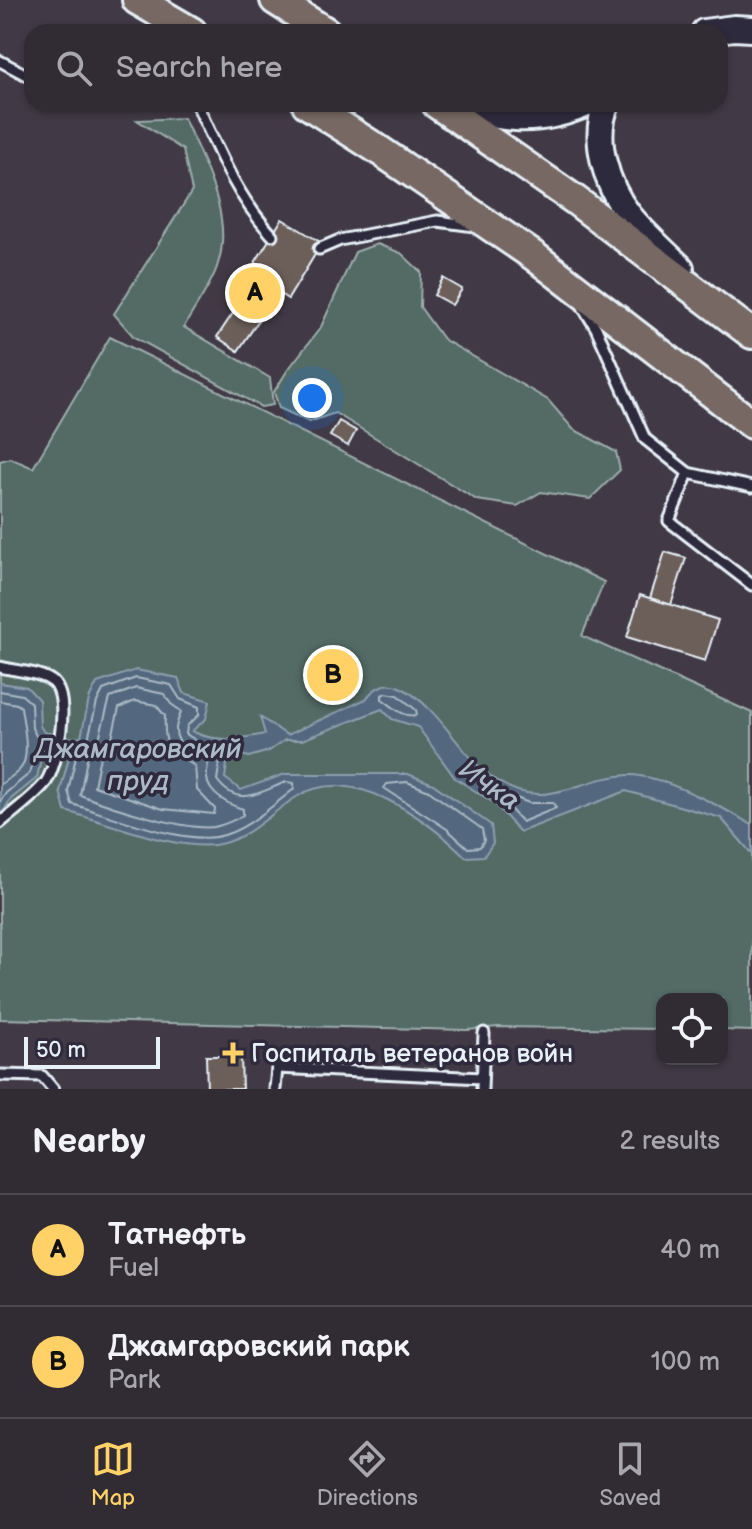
<!DOCTYPE html>
<meta charset="utf-8">
<style>
body{margin:0;font-family:"Balsamiq Sans",sans-serif;background:#3d3840;color:#f1f3f6}
.controls{position:absolute;right:24px;bottom:24px;display:grid;overflow:hidden;border-radius:16px;box-shadow:0 2px 6px #0004}
.controls button{width:72px;height:72px;display:grid;place-items:center;padding:0;border:0;border-bottom:2px solid #4c484f;background:#312c34;color:#f1f3f6;font:40px sans-serif}
.scale{position:absolute;left:24px;bottom:20px;width:136px;box-sizing:border-box;padding-left:8px;border:4px solid #e8f1f8;border-top:0;font-size:22px;line-height:28px;white-space:nowrap;color:#e8f1f8;-webkit-text-stroke:6px #2f2a3d;paint-order:stroke}
.you{position:absolute;left:312px;top:398px;width:28px;height:28px;margin:-20px;border:6px solid #fff;border-radius:50%;background:#1a73e8;box-shadow:0 0 0 12px #1a73e833}
.badge{display:grid;place-items:center;width:52px;height:52px;border-radius:50%;background:#ffd166;color:#111;font-size:26px;font-weight:700}
.pin{position:absolute;translate:-50% -50%;border:4px solid #fff;box-shadow:0 2px 8px #0006}
.list{margin:0;padding:0;list-style:none}
h2{display:flex;justify-content:space-between;align-items:center;height:104px;margin:0;padding:0 32px;font-size:34px}
h2 small{font-size:26px;font-weight:400;color:#a8a7ac}
.list li{display:grid;grid-template-columns:52px 1fr auto;gap:24px;align-items:center;box-sizing:border-box;height:112px;padding:0 32px;border-top:2px solid #4c484f}
.list b{display:block;font-size:30px;white-space:nowrap}
.list p{margin:0;font-size:26px;white-space:nowrap;color:#a8a7ac}
.list em{font-size:26px;font-style:normal;color:#a8a7ac}
.icon{flex:none;width:44px;height:44px;fill:none;stroke:currentColor;stroke-width:2;stroke-linecap:round;stroke-linejoin:round}
.map{position:relative;flex:none;width:752px;height:1089px;overflow:hidden}
.search{position:absolute;background:#312c34;box-shadow:0 2px 6px #0004;left:24px;right:24px;top:24px;height:88px;display:flex;align-items:center;gap:20px;box-sizing:border-box;padding:0 28px;border-radius:24px;color:#a8a7ac;font-size:30px}
.sheet{height:328px;background:#312c34}
nav{display:flex;justify-content:space-around;align-items:center;box-sizing:border-box;height:112px;border-top:2px solid #4c484f;background:#312c34;font-size:22px;color:#a8a7ac}
nav a{display:grid;justify-items:center;gap:4px}
nav .on{color:#ffd166}
.map>svg:first-child{display:block}
.green{fill:#536a65;stroke:#9eaeae;stroke-width:2}
.water{fill:#52687e;stroke:#8e9faf;stroke-width:2}
.lines{fill:none;stroke-linecap:round;stroke-linejoin:round}
.shore{stroke:#acbac7;stroke-width:2}
.building{fill:#6c5e5a;stroke:#e8f1f8;stroke-width:2}
.service-casing{stroke:#e8f1f8;stroke-width:15}
.secondary-casing{stroke:#e8f1f8;stroke-width:30}
.trunk-casing{stroke:#e8f1f8;stroke-width:34}
.service{stroke:#2f2a3d;stroke-width:9}
.secondary{stroke:#2f2a3d;stroke-width:24}
.trunk{stroke:#776864;stroke-width:28}
.poi-dot{fill:#ffd166;stroke:#2f2a3d;stroke-width:3}
.labels{text-anchor:middle;stroke-width:7;stroke-linejoin:round;paint-order:stroke}
.poi-label{font-size:26px;fill:#e8f1f8;stroke:#2f2a3d;text-anchor:start}
.water-label{font-size:28px;font-style:italic;fill:#acbac7;stroke:#2f2a3d}
</style>
<div class="map">
<svg width="752" height="1089" viewBox="0 0 752 1089">
<rect width="100%" height="100%" fill="#413a46"/>
<filter id="ink" filterUnits="userSpaceOnUse"><feTurbulence type="fractalNoise" baseFrequency=".0125" numOctaves="2"/><feDisplacementMap in="SourceGraphic" scale="16" xChannelSelector="R" yChannelSelector="G"/><feConvolveMatrix kernelMatrix="1 2 1 2 8 2 1 2 1" color-interpolation-filters="sRGB"/></filter>
<g filter="url(#ink)">
<g class="green">
<path d="M184,118c19,44 51,100 33,149 -7,21 -23,41 -33,60l86,51 3,27 -12,2 -127,-70 -20,-23 78,-123 -9,-41 -46,-30z"/>
<path d="M377,244l24,9 20,19 -1,35 23,32 105,61 25,29 43,23 4,18 -30,29 -49,-7 -24,14 -40,-6 -142,-87 -26,9 -30,-14 -5,-16 13,-21 34,-44 34,-75z"/>
<path d="M110,337l494,245 -22,54 170,77v318l-30,-1v-31h-60v30l-164,-2 -31,3 -467,-11v-558l10,-3 23,10z"/>
</g>
<path class="water" d="M136,670l42,8 6,15 26,8 -4,18 -14,12c22,12 49,8 73,3l-5,-17 27,18 79,-36c8,-12 22,-19 36,-11 40,21 58,70 97,94 47,30 80,-5 129,-7 33,-1 96,33 124,50v29l-31,-36 -95,-27 -106,41 -26,-29 -39,-25 -37,-51 -26,-8 -10,-10 -80,31h-17l-16,11 -20,6 -12,-3 -9,3 -3,21 16,12 44,-16h123l25,10 58,41 2,18 -9,13 -18,1c-39,-37 -112,-94 -168,-61 -27,16 -46,41 -78,48 -40,9 -115,-23 -155,-33l-5,-20 11,-41 -27,-5 -7,33 -26,21 -11,18v-134l27,4 12,13 1,26 4,6 29,6 8,-1 8,-38 8,-16z"/>
<g class="lines">
<g class="shore">
<path d="M136,678l35,7 9,14 19,8v8l-12,11 -1,8 17,11 19,2 -5,33c21,29 43,12 69,2l8,1v6c-22,17 -49,43 -78,48 -37,6 -107,-22 -144,-33l-4,-13 10,-43 10,-9 9,-37 6,-12z"/>
<path d="M136,688l28,6 7,10 10,7c-1,6 -5,12 -5,18 -1,18 19,24 32,28 1,7 -2,14 -1,21 1,16 22,27 36,31v6c-8,5 -20,10 -29,12 -30,4 -105,-21 -134,-32l8,-41 10,-12 12,-44z"/>
<path d="M0,691l22,4 9,8 1,25 6,11 -8,34 -24,20 -6,9"/>
<path d="M386,693l12,2 18,15 1,5c-15,3 -24,-9 -35,-16v-4z"/>
<path d="M0,701l17,3 4,3c2,16 10,47 0,61 -4,6 -15,12 -21,17"/>
<path d="M135,701l21,4 9,11c-2,32 4,34 30,50l2,24 18,19 -1,5 -51,-5 -69,-23 5,-25 12,-19 8,-34z"/>
<path d="M407,782l22,9 53,38 2,11 -4,7 -12,1 -21,-19 -63,-41 3,-4z"/>
<path d="M506,794l23,9h24l3,5 -34,14 -20,-22v-4z"/>
</g>
</g>
<g class="building">
<path d="M282,219l40,24 -34,56 -40,-25z"/>
<path d="M443,278l19,11 -10,16 -18,-10z"/>
<path d="M252,285l21,14 -35,52 -21,-14z"/>
<path d="M339,421l17,10 -8,15 -18,-10z"/>
<path d="M665,552l21,6 -15,47 -21,-7z"/>
<path d="M640,595l78,25 -13,41 -78,-24z"/>
<path d="M206,1056h35l1,33h-35z"/>
</g>
<g class="lines">
<defs>
<g id="service">
<path d="M0,61l32,17"/>
<path d="M197,104c21,47 40,93 75,131"/>
<path d="M319,249l21,-9 97,-19 38,5"/>
<path d="M583,307l13,21 49,111 43,34 64,14"/>
<path d="M688,473l-19,48 83,64"/>
<path d="M0,667c15,4 41,5 53,15 18,16 5,82 -7,100 -12,15 -32,29 -46,41"/>
<path d="M0,1075l42,1 11,13"/>
<path d="M275,1089l2,-21 205,10"/>
<path d="M482,1089l2,-56"/>
</g>
<g id="secondary">
<path d="M704,32l30,-4 18,1"/>
<path d="M450,104c52,16 86,22 137,0"/>
<path d="M607,104c-16,34 0,83 22,111 15,19 35,36 52,53"/>
</g>
<g id="trunk">
<path d="M137,0l55,32"/>
<path d="M275,0l51,32"/>
<path d="M307,104l69,44 158,108 218,168"/>
<path d="M437,104l138,96 177,134"/>
</g>
</defs>
<use href="#service" class="service-casing"/>
<use href="#secondary" class="secondary-casing"/>
<use href="#trunk" class="trunk-casing"/>
<use href="#service" class="service"/>
<use href="#secondary" class="secondary"/>
<use href="#trunk" class="trunk"/>
</g>
</g>
<path class="poi-dot" d="M229 1041h8v8h8v8h-8v8h-8v-8h-8v-8h8z"/>
<g class="labels">
<g class="poi-label">
<text x="251" y="1062">Госпиталь ветеранов войн</text>
</g>
<g class="water-label">
<text x="138" y="758">Джамгаровский<tspan x="138" dy="32">пруд</tspan></text>
<text transform="translate(490 784) rotate(35)" y="10">Ичка</text>
</g>
</g>
</svg>
<div class="controls">
<button><svg class="icon" aria-label="locate" viewBox="0 0 24 24"><circle cx="12" cy="12" r="6"/><path d="M12 2v4M12 18v4M2 12h4M18 12h4"/></svg></button>
</div>
<div class="scale">50 m</div>
<div class="you"></div>
<div class="pin badge" style="left:255px;top:293px">A</div>
<div class="pin badge" style="left:333px;top:675px">B</div>
<div class="search"><svg class="icon" aria-label="search" viewBox="0 0 24 24"><circle cx="10" cy="10" r="6"/><path d="M15 15l6 6"/></svg>Search here</div>
</div>
<section class="sheet">
<h2>Nearby<small>2 results</small></h2>
<ul class="list">
<li><span class="badge">A</span><div><b>Татнефть</b><p>Fuel</p></div><em>40 m</em></li>
<li><span class="badge">B</span><div><b>Джамгаровский парк</b><p>Park</p></div><em>100 m</em></li>
</ul>
</section>
<nav>
<a class="on"><svg class="icon" aria-label="map" viewBox="0 0 24 24"><path d="M3 6l6-2 6 2 6-2v14l-6 2-6-2-6 2zM9 4v14M15 6v14"/></svg>Map</a>
<a><svg class="icon" aria-label="directions" viewBox="0 0 24 24"><path d="M12 3l9 9-9 9-9-9zM9 14v-3h6M13 9l2 2-2 2"/></svg>Directions</a>
<a><svg class="icon" aria-label="saved" viewBox="0 0 24 24"><path d="M7 4h10v16l-5-4-5 4z"/></svg>Saved</a>
</nav>
